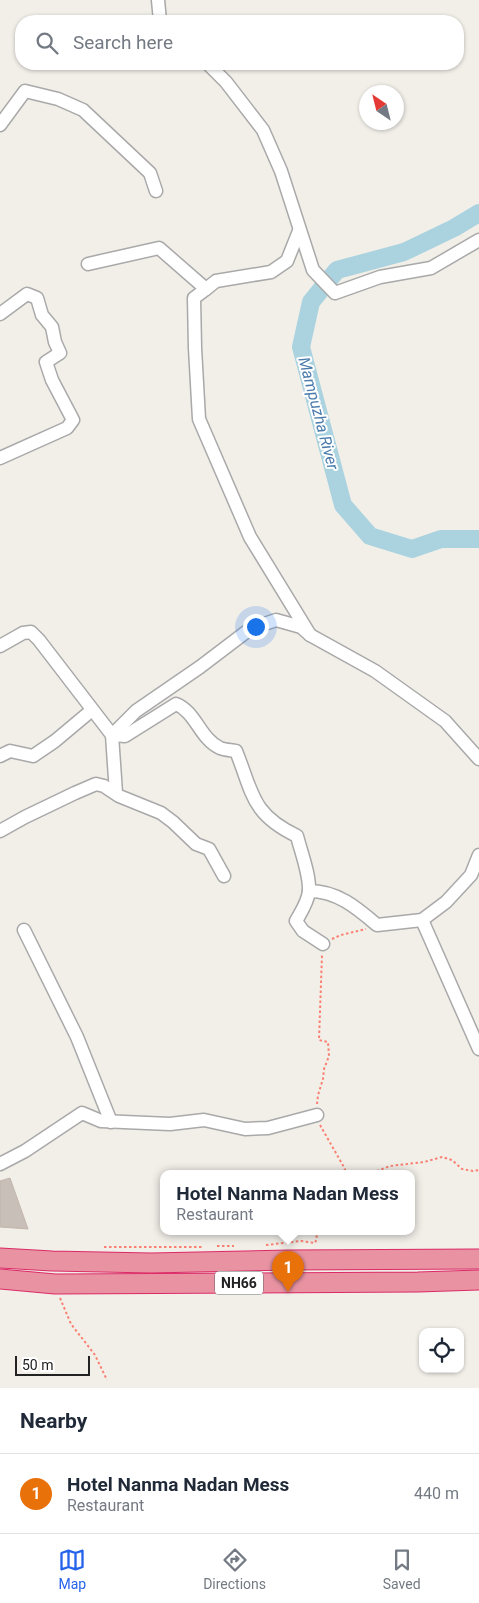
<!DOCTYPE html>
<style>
body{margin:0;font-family:Roboto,sans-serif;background:#f6f6f7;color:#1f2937}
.controls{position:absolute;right:15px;bottom:15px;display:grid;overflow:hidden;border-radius:10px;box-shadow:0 1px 4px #0004}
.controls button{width:45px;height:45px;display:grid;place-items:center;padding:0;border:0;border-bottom:1px solid #e0e1e3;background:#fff;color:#1f2937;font:25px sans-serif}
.compass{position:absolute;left:359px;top:85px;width:45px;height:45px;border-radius:50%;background:#fff;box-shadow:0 1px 4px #0004;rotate:325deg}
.scale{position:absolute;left:15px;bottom:12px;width:75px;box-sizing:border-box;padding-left:5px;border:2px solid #222;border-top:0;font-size:14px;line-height:18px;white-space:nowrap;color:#222;-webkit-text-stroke:4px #fff;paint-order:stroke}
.you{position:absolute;left:255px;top:626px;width:18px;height:18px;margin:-12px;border:4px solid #fff;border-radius:50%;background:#1a73e8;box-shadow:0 0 0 8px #1a73e833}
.badge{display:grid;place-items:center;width:32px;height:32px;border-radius:50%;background:#2563eb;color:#fff;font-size:16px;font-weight:700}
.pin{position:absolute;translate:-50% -41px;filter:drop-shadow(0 1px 2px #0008)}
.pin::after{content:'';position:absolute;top:26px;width:18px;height:15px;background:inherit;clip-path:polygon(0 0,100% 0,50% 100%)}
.popup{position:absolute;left:160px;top:1170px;width:255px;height:65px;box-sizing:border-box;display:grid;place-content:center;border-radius:10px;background:#fff;filter:drop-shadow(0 1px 4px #0005);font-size:16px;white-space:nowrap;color:#747a83}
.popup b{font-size:19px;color:#1f2937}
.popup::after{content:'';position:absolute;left:50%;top:100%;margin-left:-10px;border:10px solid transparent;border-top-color:#fff}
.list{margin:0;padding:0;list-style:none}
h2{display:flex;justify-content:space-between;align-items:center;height:65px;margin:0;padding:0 20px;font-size:21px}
h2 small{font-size:16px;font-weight:400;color:#747a83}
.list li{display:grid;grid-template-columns:32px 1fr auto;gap:15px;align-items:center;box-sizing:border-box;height:80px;padding:0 20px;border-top:1px solid #e0e1e3}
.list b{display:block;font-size:19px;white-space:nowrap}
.list p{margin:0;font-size:16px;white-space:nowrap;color:#747a83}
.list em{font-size:16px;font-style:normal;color:#747a83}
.icon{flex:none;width:28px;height:28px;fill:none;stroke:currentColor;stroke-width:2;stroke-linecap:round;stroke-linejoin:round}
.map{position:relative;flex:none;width:479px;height:1388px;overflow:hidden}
.search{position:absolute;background:#fff;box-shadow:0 1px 4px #0004;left:15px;right:15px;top:15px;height:55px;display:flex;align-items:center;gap:12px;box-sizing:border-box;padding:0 18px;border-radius:20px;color:#747a83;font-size:19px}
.sheet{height:145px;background:#fff}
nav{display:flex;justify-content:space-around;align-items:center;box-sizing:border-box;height:70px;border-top:1px solid #e0e1e3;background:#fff;font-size:14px;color:#747a83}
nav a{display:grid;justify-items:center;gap:2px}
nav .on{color:#2563eb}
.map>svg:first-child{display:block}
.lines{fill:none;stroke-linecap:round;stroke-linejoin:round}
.river{stroke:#aad3df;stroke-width:18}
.building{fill:#c7bfb8;stroke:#c4b6ab}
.minor-casing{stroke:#a9a9a9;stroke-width:15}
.highway-casing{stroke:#dc2a67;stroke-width:21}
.path{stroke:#fa8072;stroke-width:2;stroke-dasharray:2.5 2.5;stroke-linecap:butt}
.minor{stroke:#fff;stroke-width:12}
.highway{stroke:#e892a2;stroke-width:19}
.labels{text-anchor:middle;stroke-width:4;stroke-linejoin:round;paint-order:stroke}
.shield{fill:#fff;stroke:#646464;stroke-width:1}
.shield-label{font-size:14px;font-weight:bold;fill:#222}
.water-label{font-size:16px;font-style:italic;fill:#4a7aab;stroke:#fff}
</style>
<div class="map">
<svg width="479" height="1388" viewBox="0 0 479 1388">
<rect width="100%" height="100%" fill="#f2efe9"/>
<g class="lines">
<path class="river" d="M479,213l-25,15 -50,24 -67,18 -26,32 -10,45 42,158 27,31 42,13 29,-10h38"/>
</g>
<path class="building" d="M10,1178l18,51 -28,-2v-46z"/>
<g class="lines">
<defs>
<g id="minor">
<path d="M158,0l2,21"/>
<path d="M208,64l18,18 37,48 18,41 32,99 22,23 45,-16 51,-9 48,-28"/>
<path d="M0,125l25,-34 33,8 25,11 67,63 6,18"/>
<path d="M88,264l71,-16 47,41 10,-8 55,-9 16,-11 12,-30"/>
<path d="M0,314l27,-20 10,4 5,17 10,12 3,15 5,11 -14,9 6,18 21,40 -6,8 -67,30"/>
<path d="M310,635l65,36 70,50 34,38"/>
<path d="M0,646l23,-13 8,-1 8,8 73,95 4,58"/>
<path d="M112,735l24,-24 64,-44 50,-38 26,-9 25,7 9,8 -60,-98 -51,-118 -4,-71 -1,-50 12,-9"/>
<path d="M112,735l13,1 51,-32c20,8 24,35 44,44 5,2 11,2 16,3 17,42 15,63 61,85 4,16 13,39 12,55 -1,11 -8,21 -13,30l7,10 20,13"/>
<path d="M0,756l10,-5 23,5 22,-15 37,-31"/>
<path d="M0,831l25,-14 50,-24 21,-9 8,2 15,10 42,17 12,9 23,22 13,5 15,27"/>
<path d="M309,891c28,0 47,16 68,34l45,-5 24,-18 25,-27 8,-20"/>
<path d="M422,920l57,129"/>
<path d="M24,930l53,107 34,85"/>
<path d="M0,1164l25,-13 57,-38 19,8 69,3 34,-4 41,9 23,-1 49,-13"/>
</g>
<g id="highway">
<path d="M0,1258l52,3 99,2 138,-3 190,-1"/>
<path d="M0,1279l55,5 363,-2 61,-2"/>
</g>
</defs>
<use href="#minor" class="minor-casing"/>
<use href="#highway" class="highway-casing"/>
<g class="path">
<path d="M332,939l9,-4 25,-6"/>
<path d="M317,1104l1,-9 5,-16 1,-10 5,-13 -1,-14 -9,-2 3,-85"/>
<path d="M320,1125l25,44 -2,4"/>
<path d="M372,1173l18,-7 34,-4 18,-5 10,3 10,9 11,2 6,-1"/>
<path d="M266,1245l35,-4 14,2 2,-5 -2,-7"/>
<path d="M217,1246h17"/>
<path d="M104,1247h100"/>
<path d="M60,1298l11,26 24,31 12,25"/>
</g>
<use href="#minor" class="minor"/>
<use href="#highway" class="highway"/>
</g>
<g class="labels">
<rect class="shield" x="215" y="1271.5" width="48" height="23" rx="4"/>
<g class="shield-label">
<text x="239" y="1288">NH66</text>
</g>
<g class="water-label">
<text transform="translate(319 413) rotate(75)" y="6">Mampuzha River</text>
</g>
</g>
</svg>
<div class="controls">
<button><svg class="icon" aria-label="locate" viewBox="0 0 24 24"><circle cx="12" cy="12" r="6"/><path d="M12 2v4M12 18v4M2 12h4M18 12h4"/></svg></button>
</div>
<svg class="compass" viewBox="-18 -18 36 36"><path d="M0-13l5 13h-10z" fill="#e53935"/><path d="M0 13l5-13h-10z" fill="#747a83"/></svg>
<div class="scale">50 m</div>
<div class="you"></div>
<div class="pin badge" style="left:288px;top:1292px;background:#e8710a">1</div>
<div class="popup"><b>Hotel Nanma Nadan Mess</b>Restaurant</div>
<div class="search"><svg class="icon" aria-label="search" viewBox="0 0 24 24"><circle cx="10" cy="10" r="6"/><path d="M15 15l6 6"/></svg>Search here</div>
</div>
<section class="sheet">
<h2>Nearby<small></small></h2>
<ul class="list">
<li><span class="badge" style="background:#e8710a">1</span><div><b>Hotel Nanma Nadan Mess</b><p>Restaurant</p></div><em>440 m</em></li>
</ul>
</section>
<nav>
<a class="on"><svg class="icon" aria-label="map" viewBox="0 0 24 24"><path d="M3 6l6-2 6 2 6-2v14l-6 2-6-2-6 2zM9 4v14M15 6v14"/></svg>Map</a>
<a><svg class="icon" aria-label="directions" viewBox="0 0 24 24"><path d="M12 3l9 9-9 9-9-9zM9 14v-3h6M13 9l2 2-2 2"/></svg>Directions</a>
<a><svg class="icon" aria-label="saved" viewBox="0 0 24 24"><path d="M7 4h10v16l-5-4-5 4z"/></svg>Saved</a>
</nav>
